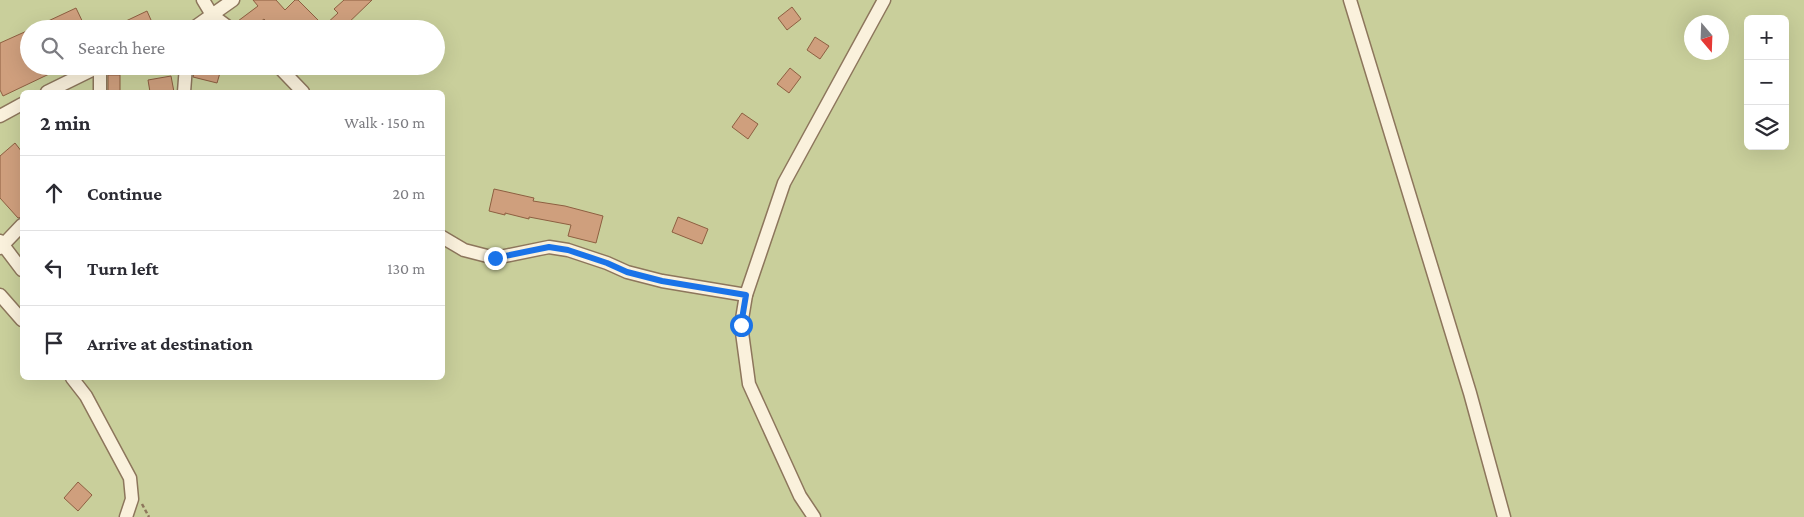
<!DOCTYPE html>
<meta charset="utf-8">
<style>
body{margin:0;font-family:"Crimson Pro",serif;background:#f7f7f7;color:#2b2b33}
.controls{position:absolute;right:15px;top:15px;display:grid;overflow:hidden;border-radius:8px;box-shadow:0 5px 20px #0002}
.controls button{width:45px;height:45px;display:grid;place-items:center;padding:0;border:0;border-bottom:1px solid #e1e1e2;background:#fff;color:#2b2b33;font:25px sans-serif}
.compass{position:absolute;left:1684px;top:15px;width:45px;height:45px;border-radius:50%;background:#fff;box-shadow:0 5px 20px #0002;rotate:161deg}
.stop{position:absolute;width:15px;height:15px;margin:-11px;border:4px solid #1a73e8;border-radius:50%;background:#fff}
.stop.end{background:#1a73e8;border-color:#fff;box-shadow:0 1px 5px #0008}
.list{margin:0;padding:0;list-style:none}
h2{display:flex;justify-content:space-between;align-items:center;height:65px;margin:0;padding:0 20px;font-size:21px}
h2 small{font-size:16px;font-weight:400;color:#7c7c81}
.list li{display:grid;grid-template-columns:32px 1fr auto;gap:15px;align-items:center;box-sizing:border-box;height:75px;padding:0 20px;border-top:1px solid #e1e1e2}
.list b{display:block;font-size:19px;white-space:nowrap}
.list em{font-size:16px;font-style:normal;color:#7c7c81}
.icon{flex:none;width:28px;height:28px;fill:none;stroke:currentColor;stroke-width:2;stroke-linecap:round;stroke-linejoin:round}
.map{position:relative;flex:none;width:1804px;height:517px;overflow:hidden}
.search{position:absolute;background:#fff;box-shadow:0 5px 20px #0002;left:20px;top:20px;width:425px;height:55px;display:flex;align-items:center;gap:12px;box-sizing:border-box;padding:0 18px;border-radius:28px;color:#7c7c81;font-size:19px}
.panel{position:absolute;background:#fff;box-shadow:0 5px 20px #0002;left:20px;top:90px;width:425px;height:290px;border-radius:8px}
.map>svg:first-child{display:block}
.green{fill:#c9cf9b;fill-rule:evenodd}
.building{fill:#cf9f7d;stroke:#8d5f41}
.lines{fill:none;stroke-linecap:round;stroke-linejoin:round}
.minor-casing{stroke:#8d765c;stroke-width:15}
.path{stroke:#8d765c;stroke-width:2.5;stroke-dasharray:4 2.5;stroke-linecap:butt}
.minor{stroke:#faf1dc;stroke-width:12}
.route{stroke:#1a73e8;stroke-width:6}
</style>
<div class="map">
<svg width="1804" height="517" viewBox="0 0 1804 517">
<rect width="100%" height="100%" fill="#f0e4c8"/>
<path class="green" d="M0,0h1804v517h-1804zM1748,19h37v127h-37zM1692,22h30v30h-30zM29,29h407v37h-407zM22,92h420v286h-420z"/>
<g class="building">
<path d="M253,0h23l9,10 10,-10h3l26,26 14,-13 -4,-4 10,-9h28l-30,29h-68l-10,-10 -13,10h-7l-6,-8 20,-15z"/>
<path d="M792,7l9,12 -14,11 -9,-12z"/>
<path d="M76,8l10,21h-55z"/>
<path d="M147,11l8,18h-46z"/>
<path d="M29,30v36h37l-63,30 -3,-6v-47z"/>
<path d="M815,37l14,9 -9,13 -13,-9z"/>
<path d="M196,66h26l-5,17 -24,-6z"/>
<path d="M790,68l11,9 -12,16 -12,-9z"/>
<rect x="108" y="75" width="12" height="17"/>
<path d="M171,76l3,16h-24l-2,-12z"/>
<path d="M742,113l16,11 -10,15 -16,-12z"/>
<path d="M15,143l7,9v65l-4,1 -18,-20v-42z"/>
<path d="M494,189l40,9 -1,3 32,5 38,10 -7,27 -28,-7 3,-11 -42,-8v2l-24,-6v2l-16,-4z"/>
<path d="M678,217l30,12 -6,15 -30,-12z"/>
<path d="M78,482l14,13 -14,16 -14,-13z"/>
</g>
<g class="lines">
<defs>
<g id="minor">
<path d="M203,0l9,15 19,14"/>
<path d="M1350,0l120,393 34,124"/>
<path d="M192,29l41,-29"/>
<path d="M278,66l25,26"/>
<path d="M47,92l53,-26"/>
<path d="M100,92v-26"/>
<path d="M184,92l2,-26"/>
<path d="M0,116l22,-12"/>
<path d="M442,237l22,13 31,8 54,-11 19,3 39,13 20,9 35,9 84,14"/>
<path d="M0,241l22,29"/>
<path d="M0,248l22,-23"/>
<path d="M0,295l22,25"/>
<path d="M72,378l14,18 44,82 2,21 -6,18"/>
<path d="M814,517l-14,-21 -51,-112 -8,-59 5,-30 38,-112 100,-183"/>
</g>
</defs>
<use href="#minor" class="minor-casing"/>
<path class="path" d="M142,504l7,13"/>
<use href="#minor" class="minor"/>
</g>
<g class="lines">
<path class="route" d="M495,258l54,-11 19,3 39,13 20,9 35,9 84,14 -5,30"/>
</g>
</svg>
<div class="controls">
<button>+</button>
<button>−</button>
<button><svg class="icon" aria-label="layers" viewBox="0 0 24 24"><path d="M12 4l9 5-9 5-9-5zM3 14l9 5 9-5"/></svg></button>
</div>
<svg class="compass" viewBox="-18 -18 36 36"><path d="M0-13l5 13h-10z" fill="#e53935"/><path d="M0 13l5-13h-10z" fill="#7c7c81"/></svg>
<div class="stop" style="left:741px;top:325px"></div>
<div class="stop end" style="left:495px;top:258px"></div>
<div class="search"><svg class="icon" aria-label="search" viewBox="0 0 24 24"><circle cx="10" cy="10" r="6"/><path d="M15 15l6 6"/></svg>Search here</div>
<section class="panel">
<h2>2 min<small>Walk · 150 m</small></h2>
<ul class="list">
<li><svg class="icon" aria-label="ahead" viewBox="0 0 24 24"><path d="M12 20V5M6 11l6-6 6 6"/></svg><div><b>Continue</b></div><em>20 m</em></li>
<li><svg class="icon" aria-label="left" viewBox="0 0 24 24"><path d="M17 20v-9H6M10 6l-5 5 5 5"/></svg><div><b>Turn left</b></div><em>130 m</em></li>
<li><svg class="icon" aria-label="arrive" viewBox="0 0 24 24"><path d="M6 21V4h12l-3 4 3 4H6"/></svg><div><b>Arrive at destination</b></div></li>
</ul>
</section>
</div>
